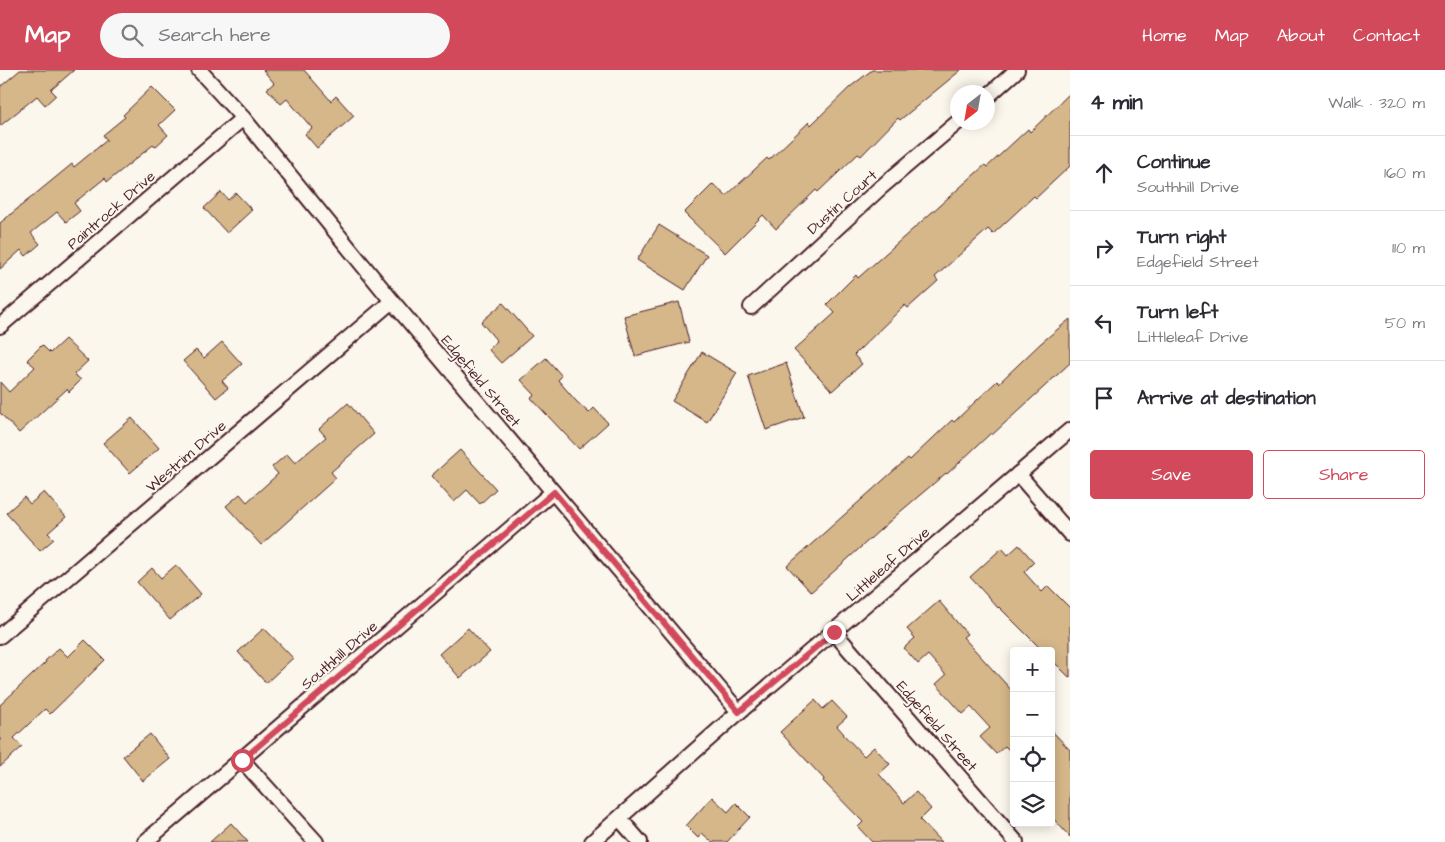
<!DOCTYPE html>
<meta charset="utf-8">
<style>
body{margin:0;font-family:"Architects Daughter",sans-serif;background:#f7f7f7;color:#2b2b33}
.controls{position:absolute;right:15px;bottom:15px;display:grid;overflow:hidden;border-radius:5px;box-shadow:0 2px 12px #0003}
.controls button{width:45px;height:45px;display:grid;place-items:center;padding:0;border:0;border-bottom:1px solid #e1e1e2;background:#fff;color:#2b2b33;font:25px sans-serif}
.compass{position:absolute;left:950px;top:15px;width:45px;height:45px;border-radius:50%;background:#fff;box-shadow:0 2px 12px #0003;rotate:211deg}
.stop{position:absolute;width:15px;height:15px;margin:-11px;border:4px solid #d1495b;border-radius:50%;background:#fff}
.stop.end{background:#d1495b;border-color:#fff;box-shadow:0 1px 5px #0008}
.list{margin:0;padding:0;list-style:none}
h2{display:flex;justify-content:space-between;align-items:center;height:65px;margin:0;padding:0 20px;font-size:21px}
h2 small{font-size:16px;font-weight:400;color:#7c7c81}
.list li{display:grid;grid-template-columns:32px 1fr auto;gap:15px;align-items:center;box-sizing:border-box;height:75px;padding:0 20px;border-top:1px solid #e1e1e2}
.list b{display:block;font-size:19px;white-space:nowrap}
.list p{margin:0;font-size:16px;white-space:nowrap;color:#7c7c81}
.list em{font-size:16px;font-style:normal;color:#7c7c81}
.actions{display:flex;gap:10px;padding:15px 20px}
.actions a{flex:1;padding:11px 0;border:1px solid #d1495b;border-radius:5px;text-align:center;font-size:18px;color:#d1495b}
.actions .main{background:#d1495b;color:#fff}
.icon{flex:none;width:28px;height:28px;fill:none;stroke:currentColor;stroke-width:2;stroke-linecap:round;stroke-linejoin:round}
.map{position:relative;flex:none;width:1070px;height:772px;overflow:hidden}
header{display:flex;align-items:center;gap:30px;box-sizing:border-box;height:70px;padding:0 25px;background:#d1495b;color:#fff}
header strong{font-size:24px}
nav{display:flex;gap:28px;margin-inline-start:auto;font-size:18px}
.search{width:350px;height:45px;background:#f7f7f7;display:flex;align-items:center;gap:12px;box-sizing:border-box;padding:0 18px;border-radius:28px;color:#7c7c81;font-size:19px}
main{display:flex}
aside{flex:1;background:#fff}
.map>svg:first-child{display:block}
.building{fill:#d5b789;stroke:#4a1f2b}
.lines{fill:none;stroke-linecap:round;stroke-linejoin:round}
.minor-casing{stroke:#4a1f2b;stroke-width:18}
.minor{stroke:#fbf7ec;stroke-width:14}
.route{stroke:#d1495b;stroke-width:6}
.labels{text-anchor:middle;stroke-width:4;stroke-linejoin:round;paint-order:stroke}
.street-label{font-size:15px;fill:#4a1f2b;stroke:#fbf7ec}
</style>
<header>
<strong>Map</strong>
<div class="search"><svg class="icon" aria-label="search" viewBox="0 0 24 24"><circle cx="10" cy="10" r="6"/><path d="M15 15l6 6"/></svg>Search here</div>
<nav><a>Home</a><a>Map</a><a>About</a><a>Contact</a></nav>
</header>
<main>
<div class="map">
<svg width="1070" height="772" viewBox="0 0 1070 772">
<rect width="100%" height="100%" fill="#fbf7ec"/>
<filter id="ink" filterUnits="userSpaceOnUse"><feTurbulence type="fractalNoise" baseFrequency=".02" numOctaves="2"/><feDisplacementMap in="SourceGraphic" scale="10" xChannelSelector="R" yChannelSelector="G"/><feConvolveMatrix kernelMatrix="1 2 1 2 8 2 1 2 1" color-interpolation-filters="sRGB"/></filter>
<g filter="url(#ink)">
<g class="building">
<path d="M20,0h54l-23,20 5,5 -11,10 -8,-9 -37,30v-39z"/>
<path d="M263,0h41l27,31 5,-5 18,20 -37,32 -12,-14 7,-6 -25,-29 -6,5 -14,-15 7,-6z"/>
<path d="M872,0h89l-61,50 -2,-2 -37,38 -3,-2 -40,38 -2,-2 -40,39 -13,-14 -38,38 -41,-40 29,-29 13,12 41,-38 2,2 40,-38 2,3 39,-38z"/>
<path d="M152,17l23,23 -16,15 9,10 -13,12 -2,-2 -46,37 -2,-4 -31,25 6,8 -14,11 -9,-10 -26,21 9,11 -14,12 -5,-6 -21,19v-46l72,-59 2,3 33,-27 -4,-5 22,-18 -2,-2z"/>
<path d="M1070,23v73l-34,32 -2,-2 -41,38 -5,-5 -53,48 3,4 -30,27 -3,-3 -51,50 8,9 -30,27 -38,-41 41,-37 -8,-9 29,-29 2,3 127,-113 2,2 41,-38 2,3z"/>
<path d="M221,122l7,8 8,-7 16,17 -25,23 -23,-25z"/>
<path d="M659,155l48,30 -22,35 -48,-30z"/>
<path d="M679,232l10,40 -54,14 -11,-40z"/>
<path d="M503,233l29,33 -31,27 -13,-14 9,-8 -16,-19z"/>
<path d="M1070,249v44l-78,72 -1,-2 -44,41 -1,-1 -46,39 -89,80 -24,-26 121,-108 2,2 42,-40 2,2 43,-41 2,2 42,-40z"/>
<path d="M65,269l23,22 -14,13 7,6 -12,12 -2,-3 -48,44 -19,-20v-31l9,10 26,-25 -8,-7 15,-15 8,8z"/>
<path d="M222,272l20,22 -20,17 6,7 -12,10 -33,-37 13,-11 8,8z"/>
<path d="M702,282l35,21 -30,49 -35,-21z"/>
<path d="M546,288l16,18 -4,4 18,21 13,12 5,-5 14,15 -29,26 -48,-51 4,-3 -14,-15z"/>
<path d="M786,293l18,54 -38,13 -18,-54z"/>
<path d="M348,333l26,31 -43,38 5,6 -75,67 -35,-39 14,-12 7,8 31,-28 -6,-7 15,-13 8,9 31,-26 -7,-8z"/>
<path d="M132,348l27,30 -29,25 -27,-30z"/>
<path d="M460,380l36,39 -16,15 -13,-14 -13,12 -23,-26z"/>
<path d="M44,422l22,25 -18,16 6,6 -14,12 -34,-38 18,-16 6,7z"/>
<path d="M1019,475l15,17 -10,10 18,20 6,-6 22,22v70l-19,-19v-8h-8l-44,-44 -1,1 -28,-31 32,-29 6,7z"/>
<path d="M176,495l25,29 -31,26 -33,-38 15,-14 9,10z"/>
<path d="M939,531l28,33 -4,3 51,56v62l-9,-9 -9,8 -16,-17 10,-9 -19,-21 -8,7 -27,-30 10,-9 -18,-20 -10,9 -14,-16 11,-10 -8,-9z"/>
<path d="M264,558l29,30 -27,25 -28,-31z"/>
<path d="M468,558l22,24 -30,26 -21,-24z"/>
<path d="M85,570l20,20 -55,54 -5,-5 -31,29 8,9 -22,20v-62l46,-43 -1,-1 14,-13 9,9z"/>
<path d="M815,630l8,9 9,-8 15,16 -10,9 7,8h-1l21,22 10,-9 16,17 -11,10 25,29 12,-11 15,17 -11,11 21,22h-69l-14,-15 5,-5 -40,-41 1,-2 -44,-47z"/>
<path d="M1051,660l19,20v87l-19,-21z"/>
<path d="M150,664l20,25 -27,22 -20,-25z"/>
<path d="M712,727l16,15 8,-9 14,14 -23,25h-15l-10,-9 -4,5 -12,-12z"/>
<path d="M231,753l17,19h-38z"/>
</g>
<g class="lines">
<defs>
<g id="minor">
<path d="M199,0l44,48 149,183 347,411"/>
<path d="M988,26l29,-26"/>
<path d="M751,237l128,-118 79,-67"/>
<path d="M0,256l243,-208"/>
<path d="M1018,404l52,60"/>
<path d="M834,562l182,210"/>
<path d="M0,566l392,-335"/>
<path d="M242,690l74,82"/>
<path d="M620,749l20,23"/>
<path d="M145,772l408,-350"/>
<path d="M592,772l147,-130 331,-282"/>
</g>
</defs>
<use href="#minor" class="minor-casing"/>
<use href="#minor" class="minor"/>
</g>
</g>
<g class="lines" filter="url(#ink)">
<path class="route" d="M242,690l312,-268 185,220 95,-80"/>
</g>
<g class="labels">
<g class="street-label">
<text transform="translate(842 132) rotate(-42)" y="5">Dustin Court</text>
<text transform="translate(111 140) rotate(-41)" y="5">Paintrock Drive</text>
<text transform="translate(481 311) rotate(50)" y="5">Edgefield Street</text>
<text transform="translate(186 386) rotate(-41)" y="5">Westrim Drive</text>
<text transform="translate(888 494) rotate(-41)" y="5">Littleleaf Drive</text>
<text transform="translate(339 585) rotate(-41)" y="5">Southhill Drive</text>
<text transform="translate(937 656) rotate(49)" y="5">Edgefield Street</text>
</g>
</g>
</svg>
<div class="controls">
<button>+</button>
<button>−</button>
<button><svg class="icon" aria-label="locate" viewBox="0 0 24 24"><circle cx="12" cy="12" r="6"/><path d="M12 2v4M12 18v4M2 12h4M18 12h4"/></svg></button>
<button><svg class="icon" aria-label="layers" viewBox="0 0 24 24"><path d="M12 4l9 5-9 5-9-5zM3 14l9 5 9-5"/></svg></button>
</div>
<svg class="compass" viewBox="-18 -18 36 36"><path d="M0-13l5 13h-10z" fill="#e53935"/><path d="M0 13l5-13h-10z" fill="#7c7c81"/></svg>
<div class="stop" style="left:242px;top:690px"></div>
<div class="stop end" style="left:834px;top:562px"></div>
</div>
<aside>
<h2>4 min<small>Walk · 320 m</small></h2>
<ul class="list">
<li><svg class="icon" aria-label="ahead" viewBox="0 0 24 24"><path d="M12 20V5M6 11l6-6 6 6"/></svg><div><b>Continue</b><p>Southhill Drive</p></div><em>160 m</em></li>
<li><svg class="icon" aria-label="right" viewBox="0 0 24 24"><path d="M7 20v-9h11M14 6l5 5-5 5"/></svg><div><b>Turn right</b><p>Edgefield Street</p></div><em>110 m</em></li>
<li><svg class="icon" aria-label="left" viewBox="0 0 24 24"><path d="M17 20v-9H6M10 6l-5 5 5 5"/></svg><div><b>Turn left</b><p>Littleleaf Drive</p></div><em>50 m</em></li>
<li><svg class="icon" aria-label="arrive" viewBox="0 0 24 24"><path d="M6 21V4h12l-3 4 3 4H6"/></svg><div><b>Arrive at destination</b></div></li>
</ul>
<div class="actions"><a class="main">Save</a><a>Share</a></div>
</aside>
</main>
